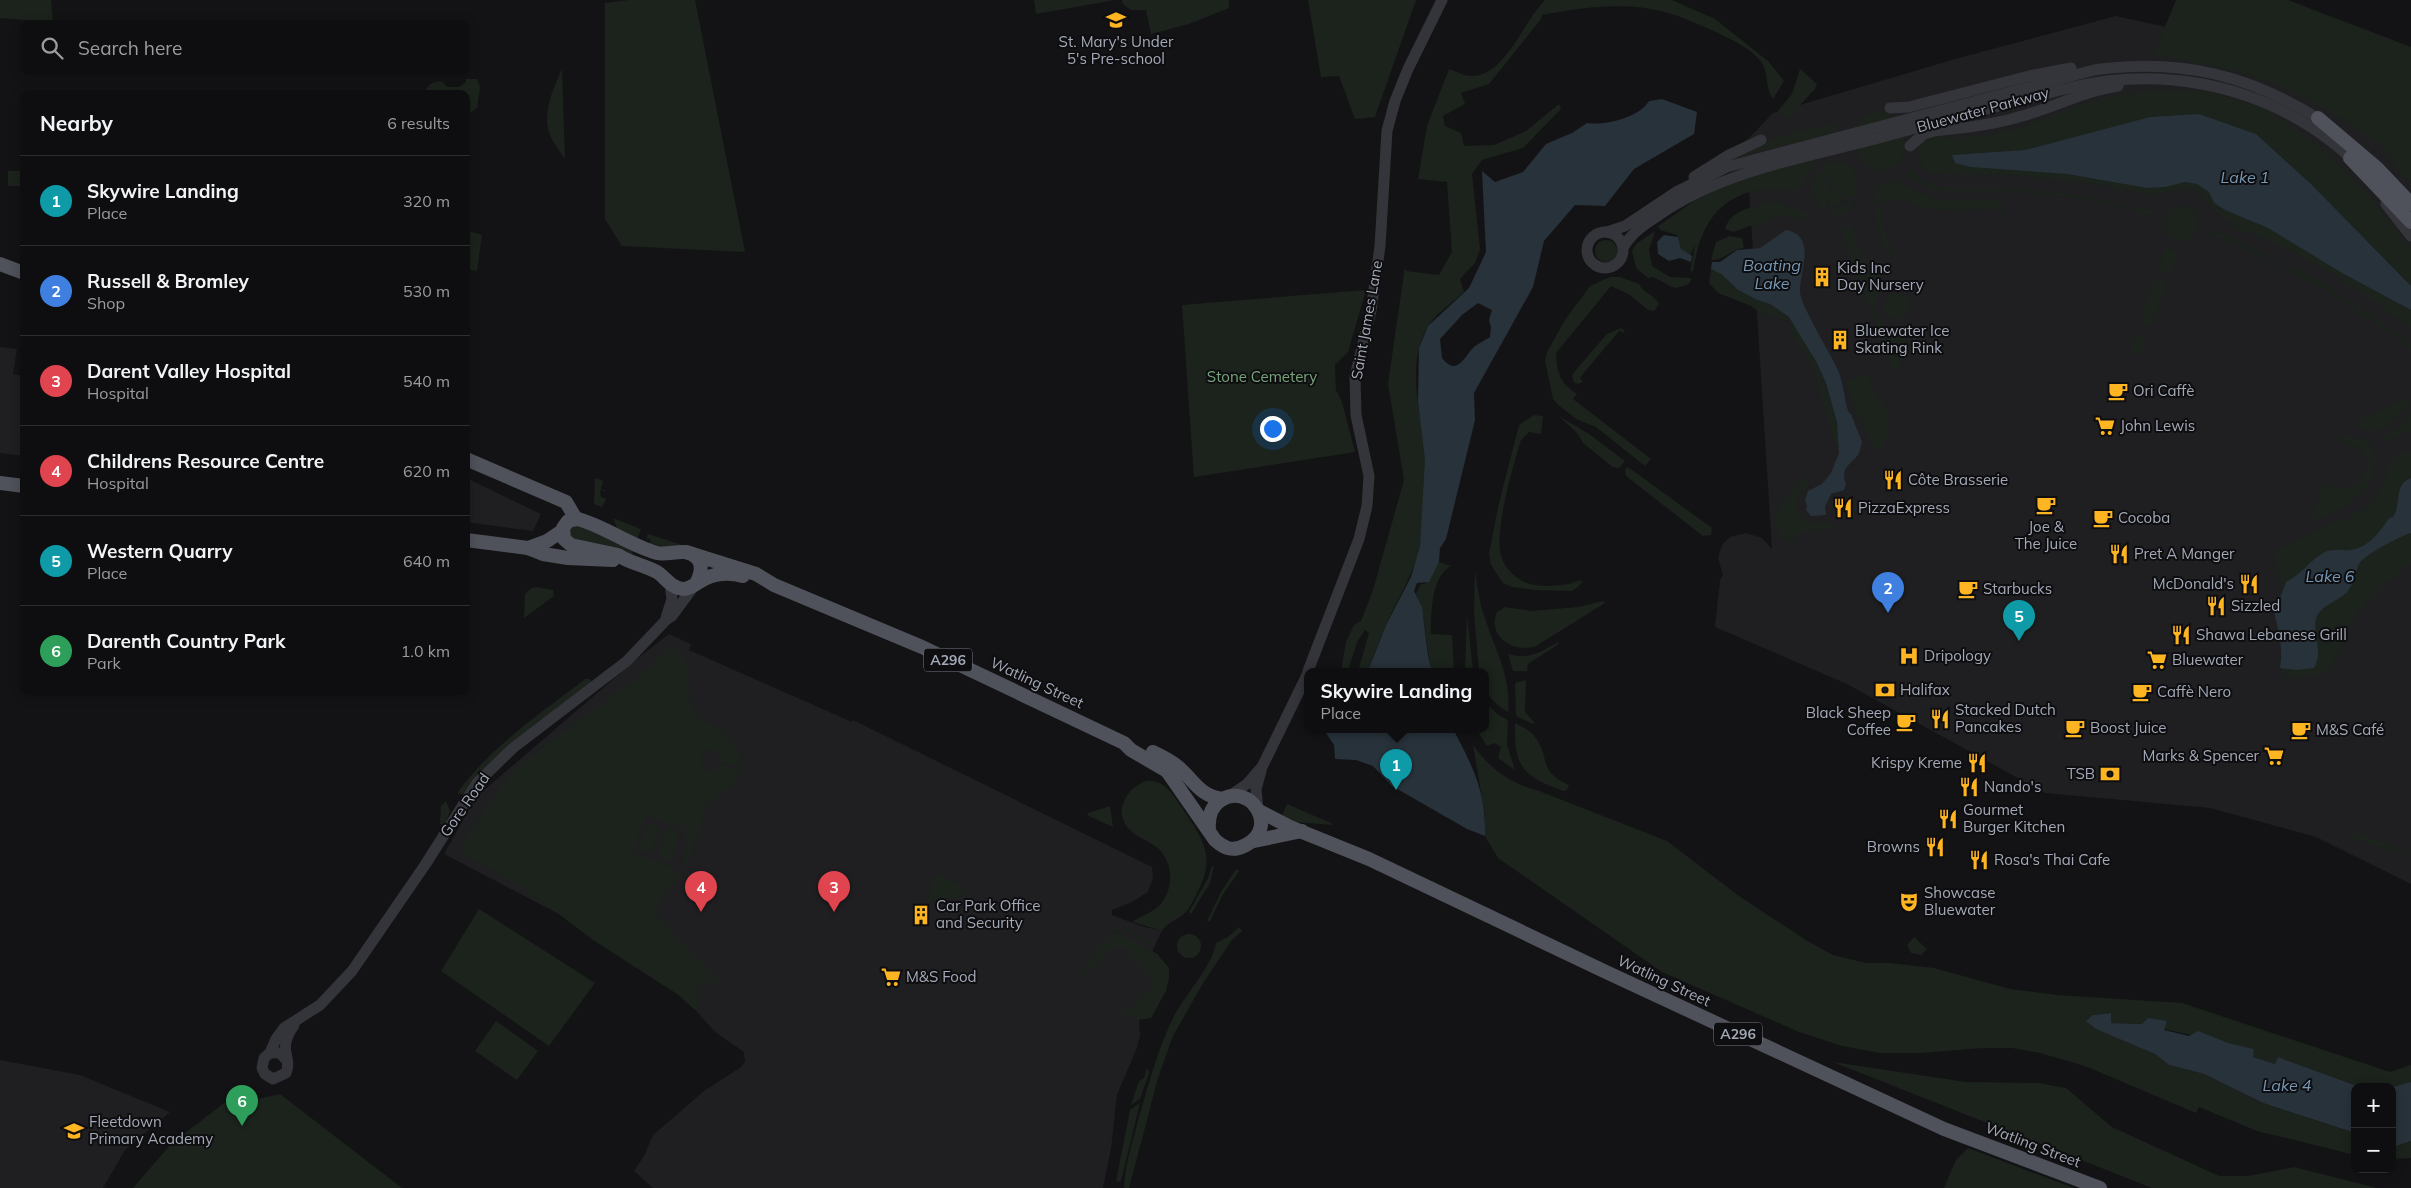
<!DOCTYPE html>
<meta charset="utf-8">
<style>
body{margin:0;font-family:Mulish,sans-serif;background:#1c1c1e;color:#f1f3f6}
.controls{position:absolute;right:15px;bottom:15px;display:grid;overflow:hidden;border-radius:10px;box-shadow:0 2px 12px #0003}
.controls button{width:45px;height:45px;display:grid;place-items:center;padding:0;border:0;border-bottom:1px solid #2e2e30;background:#0e0e10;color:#f1f3f6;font:25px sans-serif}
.you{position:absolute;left:1272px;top:428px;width:18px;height:18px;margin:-12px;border:4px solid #fff;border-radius:50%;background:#1a73e8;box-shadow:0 0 0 8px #1a73e833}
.badge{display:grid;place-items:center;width:32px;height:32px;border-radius:50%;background:#7c3aed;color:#fff;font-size:16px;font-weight:700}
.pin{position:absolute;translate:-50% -41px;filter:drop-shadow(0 1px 2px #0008)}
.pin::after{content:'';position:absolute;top:26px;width:18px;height:15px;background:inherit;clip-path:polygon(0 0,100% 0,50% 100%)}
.popup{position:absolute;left:1304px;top:668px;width:185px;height:65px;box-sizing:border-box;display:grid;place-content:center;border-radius:10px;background:#0e0e10;filter:drop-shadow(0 1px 4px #0005);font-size:16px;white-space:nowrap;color:#9b9c9f}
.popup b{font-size:19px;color:#f1f3f6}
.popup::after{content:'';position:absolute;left:50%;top:100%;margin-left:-10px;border:10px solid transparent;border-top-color:#0e0e10}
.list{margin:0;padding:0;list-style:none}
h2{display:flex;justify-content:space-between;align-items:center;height:65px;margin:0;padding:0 20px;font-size:21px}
h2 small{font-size:16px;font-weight:400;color:#9b9c9f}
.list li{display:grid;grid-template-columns:32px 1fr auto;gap:15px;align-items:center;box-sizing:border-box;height:90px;padding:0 20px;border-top:1px solid #2e2e30}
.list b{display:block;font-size:19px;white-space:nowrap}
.list p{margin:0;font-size:16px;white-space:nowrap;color:#9b9c9f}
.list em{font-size:16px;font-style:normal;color:#9b9c9f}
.icon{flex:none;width:28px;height:28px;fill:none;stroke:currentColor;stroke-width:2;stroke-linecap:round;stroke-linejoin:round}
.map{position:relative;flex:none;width:2411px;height:1188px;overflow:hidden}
.search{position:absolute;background:#0e0e10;box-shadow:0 2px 12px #0003;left:20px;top:20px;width:450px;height:55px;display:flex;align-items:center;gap:12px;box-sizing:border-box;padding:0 18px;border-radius:10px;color:#9b9c9f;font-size:19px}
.panel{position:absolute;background:#0e0e10;box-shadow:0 2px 12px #0003;left:20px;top:90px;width:450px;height:605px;border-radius:10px}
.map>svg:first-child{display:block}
.built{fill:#1f1f22}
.green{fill:#1b231c}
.water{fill:#28323a;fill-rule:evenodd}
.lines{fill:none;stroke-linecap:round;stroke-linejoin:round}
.minor{stroke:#34353a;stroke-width:11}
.major{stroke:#4f525a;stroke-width:14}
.labels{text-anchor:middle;stroke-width:4;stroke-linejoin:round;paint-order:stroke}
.shield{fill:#0e0e10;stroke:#767a85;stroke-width:1}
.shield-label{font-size:14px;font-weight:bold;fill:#a3a9b7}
.poi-label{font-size:15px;fill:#a3a9b7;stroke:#0e0e10;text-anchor:start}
.street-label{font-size:15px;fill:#a3a9b7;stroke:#0e0e10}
.park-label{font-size:15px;fill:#78a47b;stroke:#0e0e10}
.water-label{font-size:16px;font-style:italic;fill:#7798b5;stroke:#0e0e10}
</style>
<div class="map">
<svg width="2411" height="1188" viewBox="0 0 2411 1188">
<rect width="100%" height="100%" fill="#131315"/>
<g class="built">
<path d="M2116,16l168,37 127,75v756l-95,-47 -106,-29 -165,-15 -198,-109 -132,-57 5,-47 3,-5 -5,-17 4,-13 8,-8 16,-4 16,5 10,11 -26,-408 27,-28 182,-54z"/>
<path d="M0,347l17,2 -4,25 11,2v80l-24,-3z"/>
<path d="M466,478l75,36 -8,17 -67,-9z"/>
<path d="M669,634l22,10 -2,6 163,72 1,-2 299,147 1,11 -5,14 -16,10 -20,8v5l29,11 21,5 -10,20 6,3 7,16 -26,49 1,17 -4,14 -19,45 -6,54 -8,39h-450l-19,-17 10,-15 9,-21 51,-44 37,-24 4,-6 -1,-9 -29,-20 -23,-26 -57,-52 -191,-100 32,-57 162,-139z"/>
<path d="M0,1060l80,15 90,37 -45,38 -22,38h-103z"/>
</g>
<g class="green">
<path d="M0,0h51l2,22 -53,-4z"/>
<path d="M629,0h66l50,252 -123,-6 -17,-27v-216z"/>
<path d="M1034,0h81l-79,14z"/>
<path d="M1122,0h107v8l-40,16 -38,10 -5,-24h-15l-8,-6z"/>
<path d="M1308,0h108l-41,117 -20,2 -16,-43 -18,1z"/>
<path d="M1545,0h127l43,19 53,42 16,20 -11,18c-8,-10 -4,-25 -11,-36 -11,-15 -28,-22 -44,-30 -17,-8 -33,-15 -50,-20 -40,-12 -86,-6 -126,2l-1,4 -52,65 -28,9 4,11 -22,12 2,10 16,7 3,13 30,-1 32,-14 33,-27 2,5 -38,39 -41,12 -10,14 8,76 -5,13 -15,16 4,13c-12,11 -31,23 -38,38 -19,35 -6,79 -2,116 4,31 2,68 -4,99 -6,30 -22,52 -34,80 -7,15 -12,31 -18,46h-10l11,-38 -4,-3 -8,12 -9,29h-7l5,-29 8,-17 7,-4 12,-31 31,-110 -16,-96 17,-118 1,5 33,4 13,-23 -5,-70 -29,-3 9,-53 22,-57c7,2 15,7 22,7 34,1 53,-56 74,-76z"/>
<path d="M2176,0h112l123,47v135l-23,-22 9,1c-34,-33 -103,-74 -149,-86 -31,-9 -63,-14 -94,-21z"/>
<path d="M562,69l3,90c-4,-7 -10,-13 -13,-20 -12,-23 1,-49 10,-70z"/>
<path d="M1800,69l17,15 -2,5 -27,29 -10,-7 14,-17z"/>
<path d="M466,79h11l3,9 -3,20 -7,5h-4v-19h-42c3,-10 8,-12 18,-13l5,6h12l7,-5z"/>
<path d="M2200,90l47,12 21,9 60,43 33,32 50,63v37l-99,-101 -56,-51 -57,-20 -49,3 -125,33 -73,5 195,33 18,-1 20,-5 12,2 12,8 5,11 11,7 43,18 74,45 69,37v18l-74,-52 -52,-28 -48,-20 -25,-19 -4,-8 -8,-9 -16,-4 -30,7 -58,-11 -83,-9 -85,-1c-9,-9 -10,-17 -9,-29l11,-9 23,2 31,-2 36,-8 53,-21 33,-10 33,-5z"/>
<path d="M1878,111l16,6c4,9 11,19 11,29 0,19 -24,32 -39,19 -20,-17 -14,-47 12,-54z"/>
<path d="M1835,123l4,10 -71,16 -44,14c33,-22 73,-32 111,-40z"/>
<path d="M1814,159l1,4 -17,27c-9,1 -18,-3 -27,-2 -52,5 -71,36 -78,84l-3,-1 5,-26 -5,11 -9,-7 -4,-14 -17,-5 -2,-4 36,-25 38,-19z"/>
<path d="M1831,163c25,-3 30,15 23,35 -15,-2 -25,-18 -33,-30z"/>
<path d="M1909,169l13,12 20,7h60l64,5 88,18 -2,6 -32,-11 -54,-9 -64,-6h-60l-12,-2 -25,-15z"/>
<path d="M1819,170l11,15 -3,27c-14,-13 -22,-26 -8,-42z"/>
<rect x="8" y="171" width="16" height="15"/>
<path d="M1889,181c18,1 31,15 49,18 19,4 40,-2 59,1l6,5 3,6 -5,4v-6l-69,1 -30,-11 -20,4 -8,-4 4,-11z"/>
<path d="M1831,186l16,12 -17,11 -2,-3z"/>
<path d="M1849,201h5l-8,12 -9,3 -8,-2z"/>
<path d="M1778,202l34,12 2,3 -8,2 -20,-4 -19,5 -2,4 -16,2 -15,6 -9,-3c5,-21 35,-24 53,-27z"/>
<circle cx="2182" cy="223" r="17"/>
<path d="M1875,207h4l3,17 13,34c-16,-14 -17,-31 -20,-51z"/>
<path d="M1852,225l9,34 25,27c-12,9 -18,28 -3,38 7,5 19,7 27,10l-15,41 -55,-146z"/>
<path d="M2211,229l103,50 51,32 46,34v5c-42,-34 -87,-62 -135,-87 -22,-10 -44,-22 -67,-28z"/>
<path d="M466,230l16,5 -5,36 -11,-2z"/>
<path d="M1655,231l-6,19 3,16 18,11 22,1 -3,6 -12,4 -5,-1 -19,-10 -5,1 -12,-10 -4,-17 4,-7z"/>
<path d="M1730,236l12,2 2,10c-13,1 -21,13 -33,12l5,-18z"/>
<circle cx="1606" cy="251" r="11"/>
<path d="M2165,248l14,5 -9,22 -12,-5z"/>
<path d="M1711,269l10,5 17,16 17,9 15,5 21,17 -28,-6 -12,-9 -33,-13 -9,-10z"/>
<path d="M1610,277h10l19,7c4,9 15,10 20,20l-5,7 -6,-1 -18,-15 -19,-9 -55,67c1,20 4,30 21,41l-4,5 78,60 -6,7 -49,-39 -18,-7 -20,-15 -5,-6 -6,-29 -2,-9 2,-9 18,-32 25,-34z"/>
<path d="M2159,279l6,2 1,5 -13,35 -6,4 -4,-3 -2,-5 13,-35z"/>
<path d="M1366,290l-18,62 -13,13 1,25 6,12 13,50 -161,25 -12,-172z"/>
<circle cx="1897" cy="306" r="13"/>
<path d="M1793,322c24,37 46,82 46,126l-5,-3 -1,-9 -20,-68 -14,-24 -5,-5 -4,-15z"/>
<path d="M1621,328l4,3 -2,2 -3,-3 -38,45 -2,3 3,4 -5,2 -4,-2 -2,-6 3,-5 32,-37z"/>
<path d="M2135,335l12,4 -6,14 -5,2 -4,-2 -1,-7z"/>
<path d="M1863,374l5,1 10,25 4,2 7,14 -2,20 -5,14 -11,-4v-4c-9,-20 -19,-39 -26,-60z"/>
<path d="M2407,397l4,4c-15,15 -30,38 -53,26l6,-8z"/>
<path d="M2411,413v17l-27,11 -3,-3 14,-8z"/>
<path d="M1534,415l9,1 -2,18 -12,-2 -8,8c-8,26 -27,91 -20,116 4,13 17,25 29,28 12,3 27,2 39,0 5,-1 7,-4 14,-3l-5,6 -6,4 -37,-1 -23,-3 -9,-4 -12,-18 -2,-12 10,-50 20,-78z"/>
<path d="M1559,416l30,18 36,27 -6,7 -6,-1 -30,-24 -5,-9z"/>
<path d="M2340,434l29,7c24,47 -25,66 -59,82l13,-39c8,1 20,6 28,3 17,-4 22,-26 9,-38 -6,-5 -15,-7 -22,-10z"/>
<path d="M2406,452l5,1v111c-24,15 -45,35 -60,60 -7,12 -15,40 -25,47 -12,8 -28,5 -42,6 -6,-12 -2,-26 -3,-39 -2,-12 -6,-23 -9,-35l8,-5c0,-3 2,-6 2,-9 0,-2 -7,-35 -8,-36 13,-8 27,-16 41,-22 19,-8 42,-14 58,-29 20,-19 5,-44 33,-50z"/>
<path d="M1628,467l84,61 -1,7 -8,1 -77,-60 -1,-7z"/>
<path d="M1804,476l7,2 -13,18v17l3,1 2,6c12,8 20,-1 35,7l-34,5 -12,9 -11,-5c-17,-29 9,-38 23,-60z"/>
<path d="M595,478l8,3 -2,8 8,3 -9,-2 1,7 5,2 -4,8 -8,-3z"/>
<path d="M613,518l28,11 -4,10 -20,-11z"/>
<path d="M577,525l56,24 -1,6 -62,-17 -1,-11z"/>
<path d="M648,534l34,11 -19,2 -13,-4 1,-3 -5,-2z"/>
<path d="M1439,562l12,4c-20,10 -20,48 -20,68l21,1 2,36h-22c-7,-25 -5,-54 -16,-77l4,-9 6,-2z"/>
<path d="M1475,570c2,15 4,31 9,45 10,33 28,62 24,97 -19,-12 -23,-18 -23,-41h-6l-5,-58z"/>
<path d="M536,587l17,3 1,6 -30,22 1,-24 5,-5z"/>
<path d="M1603,601l2,2 -69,43c-20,8 -50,-9 -39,-34l8,-5 26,4 47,-4z"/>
<path d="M1467,615l6,56h-8z"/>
<path d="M1558,642l1,2 -31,20 -1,7h-14l-5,-17c21,6 33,-2 50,-12z"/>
<path d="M674,647c25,22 7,44 22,68 6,11 16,9 25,15 8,6 17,21 19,30l-2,7 -17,-5 -3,-10 -9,-3 -8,6v10l4,5 7,1 8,-7 22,9 -10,12 -27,21 -2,13 -16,47 -3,-5 4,-18 -4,-2 2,-13 -41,-12 -12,36 37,15 12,9c-11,12 -29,23 -24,41l35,38 30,28h-21l-6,8 3,12 -4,7 -18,-16 -84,-54 -53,-40 -81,-50c13,-25 42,-67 63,-86 46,-41 103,-70 146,-115z"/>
<path d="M585,679h4l3,3 -128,112h-6v-2c35,-48 81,-77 127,-113z"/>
<path d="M1526,680l-1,32 9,10 -1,2 -17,-8 -1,-33z"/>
<path d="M1485,702l12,12 11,6 -1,25 8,25 -17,-12 3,-11 -6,-4 -8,3 -11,-17h9z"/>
<path d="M1515,723c7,4 15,7 20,14 16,21 2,34 34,48l-2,5 -4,1c-40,-15 -49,-23 -48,-68z"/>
<path d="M1473,745c17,24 38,39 66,46l128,50 72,55 67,44 27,15 33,8h23l45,5 76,21 47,6 125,8 208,69 21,-7v17l-19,5h-32l-82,-30 -3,7 -22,-7v-8l-111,-25 -31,-1 -1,-10 -17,2 35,27 27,12 14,11 35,9 59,29 92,30v22l-98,-24 -58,-24 -3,6 -111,-47 -45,-13 -28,-5h-29l-62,5h-41l-38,-7 -43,-14 -137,-60 -164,-114 -13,-22v-21z"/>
<path d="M1146,781c16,-2 26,11 34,24 20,30 37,49 19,84 -4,8 -8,16 -13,23 -7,7 -20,11 -24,19l-29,-9c9,-8 22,-9 30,-21 12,-18 9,-42 -8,-55 -8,-6 -19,-9 -26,-17 -16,-17 -3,-41 17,-48z"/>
<path d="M446,801l4,10 -6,15 -4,-2 1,-18z"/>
<path d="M1287,804l46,20v1l-40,-3 -11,-6z"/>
<path d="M1110,806l3,21 -26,-12 1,-2z"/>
<path d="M651,823l10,4 -9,24 1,4 -14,-6 7,-23z"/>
<path d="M670,828l10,5 -9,29 -12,-6v-5l7,-22z"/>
<path d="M2352,832l59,21v2l-58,-16 -2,-2z"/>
<path d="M1212,866h2l-4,17 -19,31 -2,-2 19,-34z"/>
<path d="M1236,869l3,2 -17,25 -12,25h-3l14,-29z"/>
<path d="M937,872l26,15 1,3 -4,7 -30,4v-15z"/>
<path d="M479,909l116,74 -46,63 -108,-75z"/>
<path d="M1116,926l13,3 27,16 -2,2 -32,-18 -13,3 -2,-2z"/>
<path d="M1239,927l3,4 -10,9 -29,43 -30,53 -15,42 -29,110h-5c1,-24 9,-48 15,-71 10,-34 19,-69 35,-101 12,-22 38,-50 42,-73l12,-6z"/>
<path d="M1119,933l38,21 12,14v10l-3,13 -15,27 -14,2 -17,-6 2,-5 4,3 27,-25 -3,-3 4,-4 -19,-21 -3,-1 -3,2 -2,-2 4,-3 -7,-8 -4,3 -5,-4 -29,28 -4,-5 27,-32z"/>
<circle cx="1189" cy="946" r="12"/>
<path d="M1914,937l13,12 -6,6 -10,-2 -4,-8z"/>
<path d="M496,1021l42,30 -21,29 -42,-29z"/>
<path d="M1833,1062l133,20 72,1 28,5 46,39 107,49h29l46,-9 83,21h-225z"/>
<path d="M1147,1067l2,6 -9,26 -9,6 8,-24 5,-3z"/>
<path d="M248,1090l10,9 22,-5 122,94h-269l38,-44 53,-41z"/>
<path d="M1140,1103l-19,78 -2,1 -3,-1 14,-71z"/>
<path d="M2411,1141v17l-19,1v-14l4,1z"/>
<path d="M1968,1148l106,40h-130l12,-28z"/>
</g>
<g class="water">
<path d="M1662,99l35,13 -3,22 -60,35 -29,37 -30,-1 -31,36 -11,46 -59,106 1,27 -29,119 -6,9 -1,14 -10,20 -12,1 -3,8 8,16 6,49 4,15h-64l18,-46 25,-48 9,-31 5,-86 -7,-58 1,-54 9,-22 41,-38 17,-36 -4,-81 13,11 28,-10 23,-28 26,-11 15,-10c18,3 53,-6 62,-22zM1478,303l14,7 -3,10 2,7 -1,10c-6,4 -13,7 -17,11 -9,9 -16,29 -31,10l-2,-19 22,-24z"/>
<path d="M2199,114l57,20 56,51 99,101v24l-69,-37 -74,-45 -43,-18 -11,-7 -5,-11 -12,-8 -12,-2 -20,5 -18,1 -80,-14 -96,-7 -16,-4 -3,-8 73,-5 125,-33z"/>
<path d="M1786,230c32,6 13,42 14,62 0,12 30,61 36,74 7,13 8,31 12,45l3,3 11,28c-1,4 -2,10 -4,13 -8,10 -18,13 -12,29l-2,6 -13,4 -6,13 1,8 -15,1 -5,-6 1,-4 -2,-6 3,-9 14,-7 9,-11 8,-20 -2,-31 -11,-39 -9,-20 -28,-46 -19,-13 -15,-5 -17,-9 -17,-16 -10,-5 1,-7h8l17,-12 23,-2z"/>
<path d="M1664,235l14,2 3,12 11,7 -1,6 -11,-4 -11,3 -11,-7 -1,-12z"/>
<path d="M2411,478v55c-11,3 -47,22 -52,31 -4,8 -5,21 -12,28 -8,9 -27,13 -31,27 -4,17 8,32 -2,49l-16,2 -18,-2c4,-24 -3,-42 -8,-65l8,-5 6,-16c15,-7 23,-21 37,-29 9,-5 17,-2 27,-3 18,-2 30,-18 39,-32l4,-1c9,-13 0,-32 18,-39z"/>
<path d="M1327,729h126c20,38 33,62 32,107l-18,-7 -75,-43 -19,-20 -17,-6 -21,-1 -1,-14 -8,-12z"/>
<path d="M2111,1013v10l31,1 6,-6 19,3 -3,9 25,6 9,-5 30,12 26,6 -1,8 22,7 3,-7 82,30h-5v46l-92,-30 -59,-29 -35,-9 -14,-11 -59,-25 -10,-8 7,-6z"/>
<path d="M2411,1082v59l-15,5 -4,-1v-58z"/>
</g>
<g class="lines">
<g class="minor">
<path d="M1890,108l19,-1 120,-31 42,-8"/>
<path d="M1910,146l14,-12 10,-3c29,-3 59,-6 88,-15 33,-9 62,-25 96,-30"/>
<path d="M1694,177l35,-22 32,-15"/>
<path d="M2386,204l25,32"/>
<circle cx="1605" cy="250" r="18"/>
<path d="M1607,232l18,-6 51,-34 51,-25 367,-97c87,-12 158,5 231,53"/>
<path d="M1623,248c8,-15 22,-24 36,-33 66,-45 144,-57 220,-77 64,-18 129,-35 194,-51 82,-19 170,-5 241,42 14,10 30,21 41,34"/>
<path d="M666,618l6,-19 -2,-15"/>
<path d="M1308,671l51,-132 8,-33 2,-30 -13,-61 -1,-39 16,-65 9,-65 7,-115 8,-30 13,-32 34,-69"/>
<path d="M1228,797l19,-13 15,-17 45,-92"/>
<path d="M1258,810l-2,-21 5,-18"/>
<path d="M270,1053l6,-14 8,-11 36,-23 32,-34 73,-106 52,-82 36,-35 114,-87 39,-41 6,-4 22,-30"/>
<path d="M287,1061l-7,-8h-10l-6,5 -2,10 3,6 8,5 13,-6c7,-17 -10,-22 8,-48"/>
</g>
<g class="major">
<path d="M2318,118l59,50 34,36"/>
<path d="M2350,158l61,64"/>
<path d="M0,264l24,9"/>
<path d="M466,459l100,43 10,17"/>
<path d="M0,483l24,3"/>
<path d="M466,540l62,8 15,6 25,4 45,2"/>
<path d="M528,548l19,-7 15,-10"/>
<path d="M686,552l70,22 18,11 148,62 202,96 7,7 36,21 48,69c10,9 18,12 31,5 34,-18 4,-63 -25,-45 -11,7 -13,18 -12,30"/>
<path d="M696,584c4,-8 8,-19 1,-26 -11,-12 -27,-2 -40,-5 -28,-8 -51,-26 -79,-34l-10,2 -5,7 1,11 7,6 47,10c11,8 27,10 39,17 9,6 14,16 26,17 7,0 12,-5 18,-8 12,-8 28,-9 42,-5"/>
<path d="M1153,752c8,4 17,8 24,14 17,14 22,30 46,33"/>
<path d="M1259,811l31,16 79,32 237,113 338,157 156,59"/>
<path d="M1254,841l48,-10"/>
</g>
</g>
<defs>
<symbol id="school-bare" viewBox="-9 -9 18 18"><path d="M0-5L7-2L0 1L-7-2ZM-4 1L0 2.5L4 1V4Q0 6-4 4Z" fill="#ffb521" stroke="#0e0e10" stroke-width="2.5" paint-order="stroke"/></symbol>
<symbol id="building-bare" viewBox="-9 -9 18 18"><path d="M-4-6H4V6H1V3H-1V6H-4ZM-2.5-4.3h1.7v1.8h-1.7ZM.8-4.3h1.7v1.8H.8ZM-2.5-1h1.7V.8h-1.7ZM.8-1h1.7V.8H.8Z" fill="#ffb521" stroke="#0e0e10" stroke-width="2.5" paint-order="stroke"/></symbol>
<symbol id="cafe-bare" viewBox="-9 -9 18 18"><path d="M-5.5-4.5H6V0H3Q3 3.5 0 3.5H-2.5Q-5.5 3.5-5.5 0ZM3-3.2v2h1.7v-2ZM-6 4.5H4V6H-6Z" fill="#ffb521" stroke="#0e0e10" stroke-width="2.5" paint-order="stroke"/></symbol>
<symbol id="supermarket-bare" viewBox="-9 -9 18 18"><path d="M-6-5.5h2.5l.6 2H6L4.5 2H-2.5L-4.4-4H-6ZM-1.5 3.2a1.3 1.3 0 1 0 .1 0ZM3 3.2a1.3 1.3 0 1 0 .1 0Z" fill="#ffb521" stroke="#0e0e10" stroke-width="2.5" paint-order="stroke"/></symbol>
<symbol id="restaurant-bare" viewBox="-9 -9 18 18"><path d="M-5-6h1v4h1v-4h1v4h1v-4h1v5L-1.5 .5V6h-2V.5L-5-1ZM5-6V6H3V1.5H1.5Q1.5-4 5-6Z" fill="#ffb521" stroke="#0e0e10" stroke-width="2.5" paint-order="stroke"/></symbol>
<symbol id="hospital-bare" viewBox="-9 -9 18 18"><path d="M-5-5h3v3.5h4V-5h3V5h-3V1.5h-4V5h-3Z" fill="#ffb521" stroke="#0e0e10" stroke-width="2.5" paint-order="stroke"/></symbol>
<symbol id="bank-bare" viewBox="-9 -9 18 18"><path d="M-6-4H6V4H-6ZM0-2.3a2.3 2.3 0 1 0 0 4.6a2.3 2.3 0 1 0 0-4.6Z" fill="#ffb521" stroke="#0e0e10" stroke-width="2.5" paint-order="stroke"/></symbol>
<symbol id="theatre-bare" viewBox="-9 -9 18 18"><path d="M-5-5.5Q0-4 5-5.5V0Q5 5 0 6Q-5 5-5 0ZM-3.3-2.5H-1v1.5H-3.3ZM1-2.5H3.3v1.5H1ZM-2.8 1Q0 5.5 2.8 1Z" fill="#ffb521" stroke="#0e0e10" stroke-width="2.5" paint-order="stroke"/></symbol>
</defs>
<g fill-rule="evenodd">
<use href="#school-bare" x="1102" y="6" width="28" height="28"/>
<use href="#building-bare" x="1808" y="263" width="28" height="28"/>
<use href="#building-bare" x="1826" y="326" width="28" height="28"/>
<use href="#cafe-bare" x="2104" y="377" width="28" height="28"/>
<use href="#supermarket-bare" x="2091" y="412" width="28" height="28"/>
<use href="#restaurant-bare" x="1879" y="466" width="28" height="28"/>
<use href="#cafe-bare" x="2032" y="491" width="28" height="28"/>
<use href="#restaurant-bare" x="1829" y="494" width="28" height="28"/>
<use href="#cafe-bare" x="2089" y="504" width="28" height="28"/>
<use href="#restaurant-bare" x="2105" y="540" width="28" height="28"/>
<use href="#restaurant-bare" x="2235" y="570" width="28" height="28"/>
<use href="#cafe-bare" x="1954" y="575" width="28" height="28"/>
<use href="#restaurant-bare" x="2202" y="592" width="28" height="28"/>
<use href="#restaurant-bare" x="2167" y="621" width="28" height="28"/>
<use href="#hospital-bare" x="1895" y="642" width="28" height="28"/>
<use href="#supermarket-bare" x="2143" y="646" width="28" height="28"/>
<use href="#bank-bare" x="1871" y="676" width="28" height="28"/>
<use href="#cafe-bare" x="2128" y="678" width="28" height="28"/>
<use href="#restaurant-bare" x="1926" y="705" width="28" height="28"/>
<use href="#cafe-bare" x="1892" y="708" width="28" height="28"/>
<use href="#cafe-bare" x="2061" y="714" width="28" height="28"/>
<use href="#cafe-bare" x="2287" y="716" width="28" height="28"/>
<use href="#supermarket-bare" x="2260" y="742" width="28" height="28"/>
<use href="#restaurant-bare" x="1963" y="749" width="28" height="28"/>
<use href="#bank-bare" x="2096" y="760" width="28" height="28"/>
<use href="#restaurant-bare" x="1955" y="773" width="28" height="28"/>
<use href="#restaurant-bare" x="1934" y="805" width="28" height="28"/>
<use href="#restaurant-bare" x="1921" y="833" width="28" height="28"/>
<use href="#restaurant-bare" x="1965" y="846" width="28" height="28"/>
<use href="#theatre-bare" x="1895" y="888" width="28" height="28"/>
<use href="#building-bare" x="907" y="901" width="28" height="28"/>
<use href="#supermarket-bare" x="877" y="963" width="28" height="28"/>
<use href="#school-bare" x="60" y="1117" width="28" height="28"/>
</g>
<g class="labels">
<g class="shield">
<rect x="924" y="648.5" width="48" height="23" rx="4"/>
<rect x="1714" y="1022.5" width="48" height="23" rx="4"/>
</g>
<g class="shield-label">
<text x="948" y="665">A296</text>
<text x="1738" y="1039">A296</text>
</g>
<g class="poi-label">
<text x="1116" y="47" text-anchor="middle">St. Mary's Under<tspan x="1116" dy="17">5's Pre-school</tspan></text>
<text x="1837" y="273">Kids Inc<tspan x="1837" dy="17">Day Nursery</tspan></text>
<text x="1855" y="336">Bluewater Ice<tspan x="1855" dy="17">Skating Rink</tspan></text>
<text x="2133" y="396">Ori Caffè</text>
<text x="2120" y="431">John Lewis</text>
<text x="1908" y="485">Côte Brasserie</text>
<text x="1858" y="513">PizzaExpress</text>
<text x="2118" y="523">Cocoba</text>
<text x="2046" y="532" text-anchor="middle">Joe &amp;<tspan x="2046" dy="17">The Juice</tspan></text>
<text x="2134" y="559">Pret A Manger</text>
<text x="2234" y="589" text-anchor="end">McDonald's</text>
<text x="1983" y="594">Starbucks</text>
<text x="2231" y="611">Sizzled</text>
<text x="2196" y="640">Shawa Lebanese Grill</text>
<text x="1924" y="661">Dripology</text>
<text x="2172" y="665">Bluewater</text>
<text x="1900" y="695">Halifax</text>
<text x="2157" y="697">Caffè Nero</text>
<text x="1955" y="715">Stacked Dutch<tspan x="1955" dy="17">Pancakes</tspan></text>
<text x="1891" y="718" text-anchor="end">Black Sheep<tspan x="1891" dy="17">Coffee</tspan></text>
<text x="2090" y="733">Boost Juice</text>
<text x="2316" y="735">M&amp;S Café</text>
<text x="2259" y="761" text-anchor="end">Marks &amp; Spencer</text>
<text x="1962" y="768" text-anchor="end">Krispy Kreme</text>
<text x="2095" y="779" text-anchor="end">TSB</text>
<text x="1984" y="792">Nando's</text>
<text x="1963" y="815">Gourmet<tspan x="1963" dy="17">Burger Kitchen</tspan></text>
<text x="1920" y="852" text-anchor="end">Browns</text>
<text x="1994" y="865">Rosa's Thai Cafe</text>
<text x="1924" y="898">Showcase<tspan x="1924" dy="17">Bluewater</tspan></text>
<text x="936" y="911">Car Park Office<tspan x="936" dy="17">and Security</tspan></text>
<text x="906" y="982">M&amp;S Food</text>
<text x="89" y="1127">Fleetdown<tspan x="89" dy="17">Primary Academy</tspan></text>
</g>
<g class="street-label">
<text transform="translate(1983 110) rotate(-15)" y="5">Bluewater Parkway</text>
<text transform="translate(1367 320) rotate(-80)" y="5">Saint James Lane</text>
<text transform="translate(1037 683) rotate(25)" y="5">Watling Street</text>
<text transform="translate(465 805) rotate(-55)" y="5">Gore Road</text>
<text transform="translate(1664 981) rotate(25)" y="5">Watling Street</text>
<text transform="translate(2033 1145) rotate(21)" y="5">Watling Street</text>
</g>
<g class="park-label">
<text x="1262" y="382">Stone Cemetery</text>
</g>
<g class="water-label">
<text x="2245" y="183">Lake 1</text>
<text x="1772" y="271">Boating<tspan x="1772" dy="18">Lake</tspan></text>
<text x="2330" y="582">Lake 6</text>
<text x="2287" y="1091">Lake 4</text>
</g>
</g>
</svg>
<div class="controls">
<button>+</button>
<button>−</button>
</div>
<div class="you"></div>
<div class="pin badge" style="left:1396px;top:790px;background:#0f9aa8">1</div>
<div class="popup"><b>Skywire Landing</b>Place</div>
<div class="pin badge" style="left:1888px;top:613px;background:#3f7fe0">2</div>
<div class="pin badge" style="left:834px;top:912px;background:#e0444e">3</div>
<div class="pin badge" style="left:701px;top:912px;background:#e0444e">4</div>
<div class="pin badge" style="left:2019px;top:641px;background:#0f9aa8">5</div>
<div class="pin badge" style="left:242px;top:1126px;background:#2e9e5b">6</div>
<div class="search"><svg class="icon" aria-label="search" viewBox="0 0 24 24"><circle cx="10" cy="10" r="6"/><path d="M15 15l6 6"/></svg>Search here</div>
<section class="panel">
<h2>Nearby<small>6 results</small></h2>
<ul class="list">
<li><span class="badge" style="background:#0f9aa8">1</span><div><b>Skywire Landing</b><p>Place</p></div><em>320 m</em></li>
<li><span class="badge" style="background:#3f7fe0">2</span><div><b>Russell &amp; Bromley</b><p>Shop</p></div><em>530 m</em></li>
<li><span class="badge" style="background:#e0444e">3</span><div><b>Darent Valley Hospital</b><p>Hospital</p></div><em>540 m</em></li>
<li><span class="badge" style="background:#e0444e">4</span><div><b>Childrens Resource Centre</b><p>Hospital</p></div><em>620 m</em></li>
<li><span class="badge" style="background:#0f9aa8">5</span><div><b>Western Quarry</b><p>Place</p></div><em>640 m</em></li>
<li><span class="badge" style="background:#2e9e5b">6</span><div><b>Darenth Country Park</b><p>Park</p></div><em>1.0 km</em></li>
</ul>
</section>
</div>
